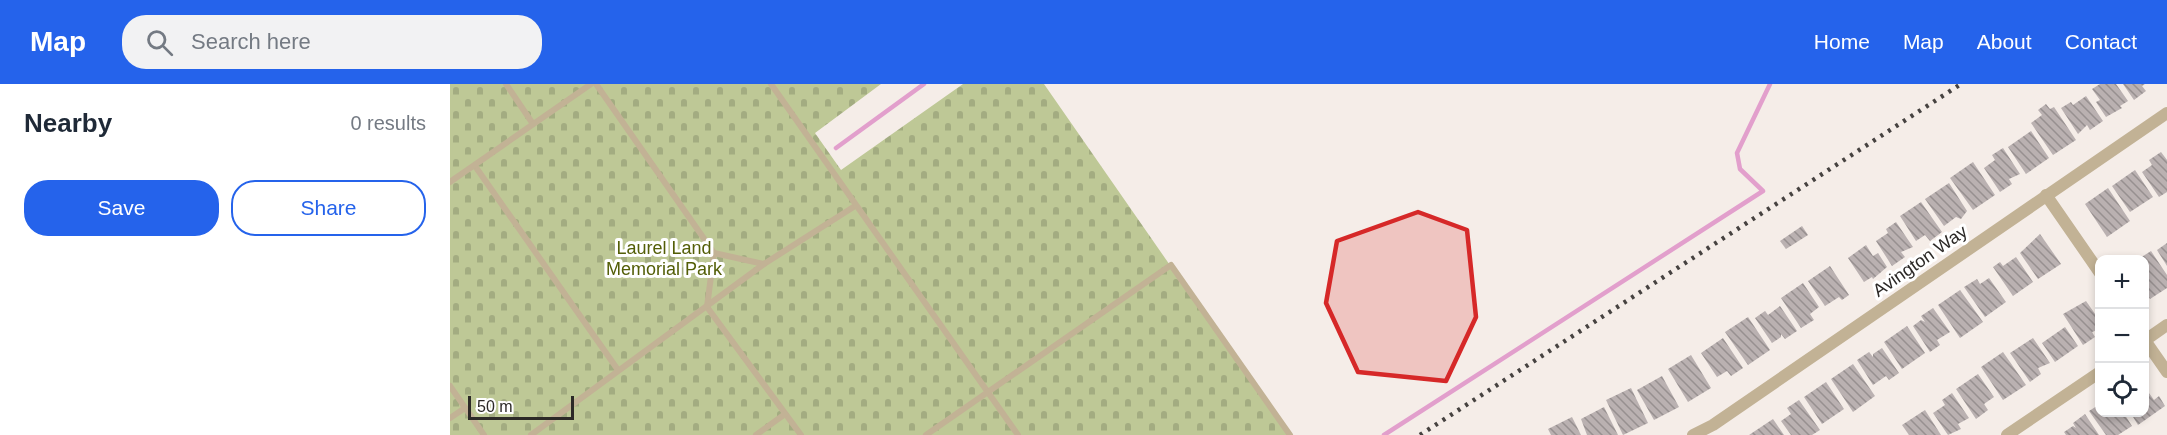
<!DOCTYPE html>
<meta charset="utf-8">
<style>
body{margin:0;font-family:Arial,sans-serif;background:#f2f2f3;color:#1f2937}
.controls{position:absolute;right:18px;bottom:18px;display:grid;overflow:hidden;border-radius:12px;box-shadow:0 3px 9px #0003}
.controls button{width:54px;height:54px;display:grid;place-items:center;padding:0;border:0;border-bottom:2px solid #e0e1e3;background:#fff;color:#1f2937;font:30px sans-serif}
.scale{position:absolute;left:18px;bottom:15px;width:106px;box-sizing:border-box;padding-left:6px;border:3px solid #2c2927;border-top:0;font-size:16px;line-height:21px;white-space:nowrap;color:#2c2927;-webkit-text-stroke:4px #fff;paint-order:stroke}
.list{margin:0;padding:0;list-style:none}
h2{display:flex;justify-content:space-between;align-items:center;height:78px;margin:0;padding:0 24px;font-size:26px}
h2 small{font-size:20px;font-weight:400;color:#747a83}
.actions{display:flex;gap:12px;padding:18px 24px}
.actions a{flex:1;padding:14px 0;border:2px solid #2563eb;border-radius:24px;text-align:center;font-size:21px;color:#2563eb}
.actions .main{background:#2563eb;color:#fff}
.icon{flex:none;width:33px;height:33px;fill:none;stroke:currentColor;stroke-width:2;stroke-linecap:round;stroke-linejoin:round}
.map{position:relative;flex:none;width:1717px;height:351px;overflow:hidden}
header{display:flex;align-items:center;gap:36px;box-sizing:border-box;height:84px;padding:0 30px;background:#2563eb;color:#fff}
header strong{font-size:28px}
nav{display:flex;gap:33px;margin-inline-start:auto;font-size:21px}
.search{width:420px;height:54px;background:#f2f2f3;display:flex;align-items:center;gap:15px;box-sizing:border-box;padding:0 21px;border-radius:24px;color:#747a83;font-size:22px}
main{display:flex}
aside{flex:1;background:#fff}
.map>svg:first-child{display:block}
.cemetery{fill:url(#cemetery-stones)}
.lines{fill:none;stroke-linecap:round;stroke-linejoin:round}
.stream{stroke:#e29fcc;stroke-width:4.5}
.building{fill:url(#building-back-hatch)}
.lane{stroke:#c2b295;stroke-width:6}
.street{stroke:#c2b295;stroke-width:12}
.rail{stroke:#464240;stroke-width:4.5;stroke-dasharray:3 6;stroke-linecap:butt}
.marked{fill:#d62828;fill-opacity:0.2;stroke:#d62828;stroke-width:4.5;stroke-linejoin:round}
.labels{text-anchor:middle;stroke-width:6;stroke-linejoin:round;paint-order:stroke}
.park-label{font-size:18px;fill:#535e07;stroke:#fff}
.street-label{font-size:18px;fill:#2c2927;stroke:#fff}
</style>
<header>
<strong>Map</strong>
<div class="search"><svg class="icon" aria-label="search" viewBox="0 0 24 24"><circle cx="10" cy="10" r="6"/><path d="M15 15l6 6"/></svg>Search here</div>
<nav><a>Home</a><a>Map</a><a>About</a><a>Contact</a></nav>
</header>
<main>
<aside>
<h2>Nearby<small>0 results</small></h2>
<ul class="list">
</ul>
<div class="actions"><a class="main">Save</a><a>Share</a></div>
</aside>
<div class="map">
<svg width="1717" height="351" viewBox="0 0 1717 351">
<defs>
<pattern id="cemetery-stones" width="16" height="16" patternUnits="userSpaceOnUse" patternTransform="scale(1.5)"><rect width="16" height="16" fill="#bec896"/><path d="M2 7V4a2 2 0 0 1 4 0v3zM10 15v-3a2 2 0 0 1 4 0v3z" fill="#a3ac81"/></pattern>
<pattern id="building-back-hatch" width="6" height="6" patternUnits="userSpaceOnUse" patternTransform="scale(1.5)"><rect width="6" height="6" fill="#bab1b1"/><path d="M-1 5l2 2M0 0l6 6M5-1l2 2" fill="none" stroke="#979090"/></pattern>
</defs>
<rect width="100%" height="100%" fill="#f5ede8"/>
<path class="cemetery" d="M0,0h431l-66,49 26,37 122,-86h81l244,351h-838z"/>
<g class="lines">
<g class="stream">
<path d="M386,64l88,-64"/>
<path d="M934,351l379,-244 -23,-22 -3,-16 33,-69"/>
</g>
</g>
<g class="building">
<path d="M1650,0h16l12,17 -8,5 2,2 -16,9 -10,-15 4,-2 -8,-11z"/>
<path d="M1673,0h22l-3,2 4,5 -12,9z"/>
<path d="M1636,12l17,25 -13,9 -3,-5 -9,9 -17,-26 10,-6 2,3z"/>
<path d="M1596,20l4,5 4,-2 22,33 -23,15 -22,-32 11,-8 -4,-5z"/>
<path d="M1581,47l18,27 -23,16 -18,-27z"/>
<path d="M1553,64l17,26 -11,5 3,5 -12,8 -16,-24 11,-8 -3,-5z"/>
<path d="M1711,68l6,8v32l-8,5 -17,-25 10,-7 -3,-5z"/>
<path d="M1523,78l22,33 -22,15 -23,-32z"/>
<path d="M1685,86l18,27 -23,15 -18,-26z"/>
<path d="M1499,99l18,28 -6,8 -5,-2 -12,9 -19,-27z"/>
<path d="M1658,104l22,33 -23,16 -22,-33z"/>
<path d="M1471,118l21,30 -12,9 -5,-6 -9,6 -16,-25z"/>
<path d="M1446,138l17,25 -12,5 4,5 -13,9 -16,-25 12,-8 -2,-4z"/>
<path d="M1352,142l6,9 -22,14 -6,-8z"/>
<path d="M1590,150l21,30 -23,15 -18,-26z"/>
<path d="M1717,159v23l-10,-16z"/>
<path d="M1416,161l7,11 5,-3 9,14 -14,12 -1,-2 -8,5 -16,-24z"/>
<path d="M1701,167l16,24v13l-17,11 -6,-9v-30h-7z"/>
<path d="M1566,173l17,25 -20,14 -20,-29 7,-5 3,4z"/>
<path d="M1380,182l19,29 -7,5 -3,-3 -14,9 -17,-25z"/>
<path d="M1539,194l17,24 -21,15 -21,-30 13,-8 3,5z"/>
<path d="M1353,199l16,24 -9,7 4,6 -13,8 -20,-30z"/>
<path d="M1510,206l23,32 -23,16 -22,-33z"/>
<path d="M1636,217l14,20v8l-8,3 3,5 -12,8 -20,-31z"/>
<path d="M1330,222l17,25 -12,8 -4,-5v3l-9,6 -17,-25 10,-7 3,4z"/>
<path d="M1483,224l17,24 -13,8 3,5 -10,7 -17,-26 8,-6 4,2 -4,-6z"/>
<path d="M1298,233l22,33 -22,15 -23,-33z"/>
<path d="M1457,242l18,27 -23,16 -18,-27z"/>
<path d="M1615,243l13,19 -23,16 -13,-19z"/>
<path d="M1273,254l20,30 -12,8 -4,-5 -10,6 -16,-24z"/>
<path d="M1583,254l17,25 -12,5 3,6 -11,8 -20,-29z"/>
<path d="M1432,264l17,25 -10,7 -3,-4 -13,9 -16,-25 12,-8 4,5v-3z"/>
<path d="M1553,268l23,33 -23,15 -22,-33z"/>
<path d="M1241,271l20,33 -23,14 -20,-33z"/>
<path d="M1403,280l22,32 -22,16 -22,-33z"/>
<path d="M1528,290l16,23 -10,7 4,6 -12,9 -20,-30z"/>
<path d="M1212,292l17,31 -25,13 -17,-30z"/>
<path d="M1376,298l18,27 -22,15 -18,-27z"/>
<path d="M1694,302l10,14 5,-4 6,10 -27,19 -8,-13h14z"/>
<path d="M1181,304l17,35 -25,12 -17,-35z"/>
<path d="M1502,309l17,25 -11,6 3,5 -13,6 -15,-22 12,-8 -3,-5z"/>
<path d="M1349,316l21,30 -8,5h-21l-10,-14 10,-7 -4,-6z"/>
<path d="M1650,320v8h23l9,14 -14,9h-12l-17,-24z"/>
<path d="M1154,323l14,28h-31l-6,-16z"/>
<path d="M1475,326l16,25h-32l-7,-10z"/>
<path d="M1635,330l14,21h-33l-2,-3 9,-6 3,2 -3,-5z"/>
<path d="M1122,333l9,18h-30l-3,-6z"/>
<path d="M1323,335l11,16h-35z"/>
</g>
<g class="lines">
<g class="lane">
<path d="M56,0l27,40"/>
<path d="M146,0l118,169 50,11 91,-58"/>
<path d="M321,0l247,351"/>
<path d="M25,82l143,204"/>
<path d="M0,98l141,-98"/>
<path d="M264,169l-7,54 94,128"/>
<path d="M0,302l34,49"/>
<path d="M0,334l15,-10"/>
<path d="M81,351l233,-171"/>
<path d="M306,351l29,-21"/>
<path d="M476,351l245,-170 119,170"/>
</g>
<g class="street">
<path d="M1596,111l54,78"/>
<path d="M1694,255l23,33"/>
<path d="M1694,257l23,-16"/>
<path d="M1243,351l20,-10 454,-312"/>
<path d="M1557,351l93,-63"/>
</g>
<path class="rail" d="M970,351l541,-351"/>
</g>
<path class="marked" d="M968,128l49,18 9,87 -30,64 -88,-9 -32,-69 11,-62z"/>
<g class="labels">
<g class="park-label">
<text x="214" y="170">Laurel Land<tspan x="214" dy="21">Memorial Park</tspan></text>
</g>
<g class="street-label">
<text transform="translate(1470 177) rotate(-35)" y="6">Avington Way</text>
</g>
</g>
</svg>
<div class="controls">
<button>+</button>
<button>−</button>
<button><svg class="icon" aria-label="locate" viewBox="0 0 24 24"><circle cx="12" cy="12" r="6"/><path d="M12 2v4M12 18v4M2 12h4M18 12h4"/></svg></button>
</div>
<div class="scale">50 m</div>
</div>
</main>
